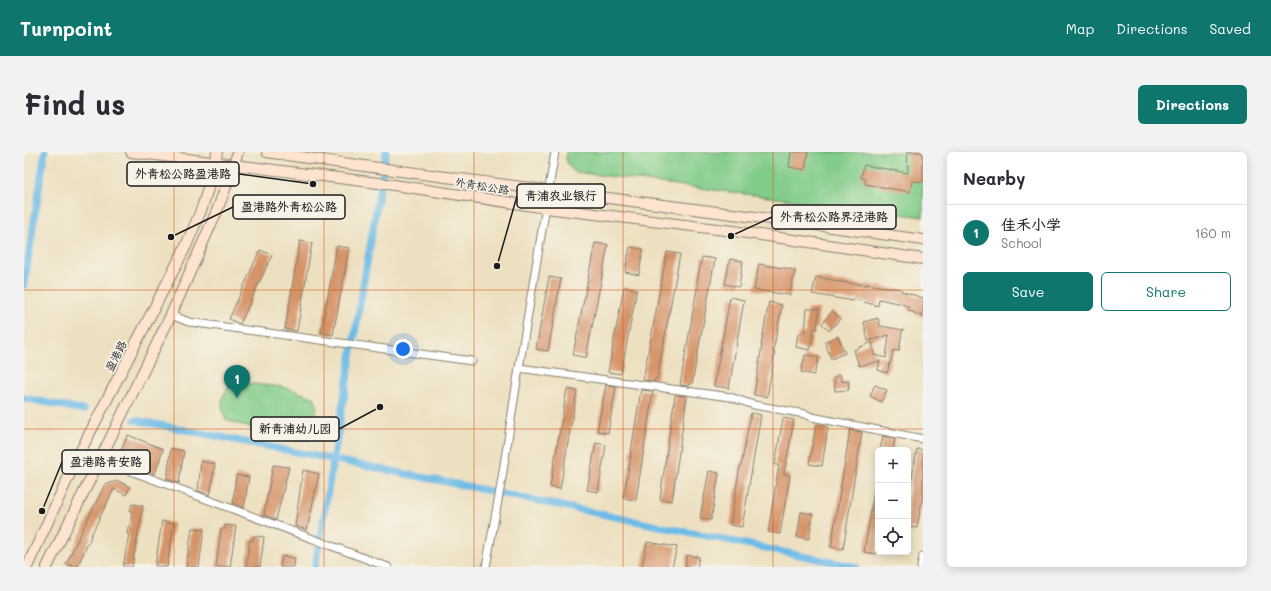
<!DOCTYPE html>
<meta charset="utf-8">
<style>
body{margin:0;font-family:Mali,"LXGW WenKai TC",sans-serif;background:#f2f2f3;color:#2b2b33}
.controls{position:absolute;right:12px;bottom:12px;display:grid;overflow:hidden;border-radius:6px;box-shadow:0 2px 10px #0003}
.controls button{width:36px;height:36px;display:grid;place-items:center;padding:0;border:0;border-bottom:1px solid #e1e1e2;background:#fff;color:#2b2b33;font:20px sans-serif}
.you{position:absolute;left:379px;top:197px;width:14px;height:14px;margin:-10px;border:3px solid #fff;border-radius:50%;background:#1a73e8;box-shadow:0 0 0 6px #1a73e833}
.badge{display:grid;place-items:center;width:26px;height:26px;border-radius:50%;background:#0f766e;color:#fff;font-size:13px;font-weight:700}
.pin{position:absolute;translate:-50% -33px;filter:drop-shadow(0 1px 2px #0008)}
.pin::after{content:'';position:absolute;top:21px;width:14px;height:12px;background:inherit;clip-path:polygon(0 0,100% 0,50% 100%)}
.list{margin:0;padding:0;list-style:none}
h2{display:flex;justify-content:space-between;align-items:center;height:52px;margin:0;padding:0 16px;font-size:17px}
h2 small{font-size:13px;font-weight:400;color:#7c7c81}
.list li{display:grid;grid-template-columns:26px 1fr auto;gap:12px;align-items:center;box-sizing:border-box;height:56px;padding:0 16px;border-top:1px solid #e1e1e2}
.list b{display:block;font-size:15px;white-space:nowrap}
.list p{margin:0;font-size:13px;white-space:nowrap;color:#7c7c81}
.list em{font-size:13px;font-style:normal;color:#7c7c81}
.actions{display:flex;gap:8px;padding:12px 16px}
.actions a{flex:1;padding:9px 0;border:1px solid #0f766e;border-radius:6px;text-align:center;font-size:14px;color:#0f766e}
.actions .main{background:#0f766e;color:#fff}
.icon{flex:none;width:22px;height:22px;fill:none;stroke:currentColor;stroke-width:2;stroke-linecap:round;stroke-linejoin:round}
.map{position:relative;flex:none;width:899px;height:415px;overflow:hidden;border-radius:6px}
header{display:flex;align-items:center;gap:24px;box-sizing:border-box;height:56px;padding:0 20px;background:#0f766e;color:#fff}
header strong{font-size:19px}
nav{display:flex;gap:22px;margin-inline-start:auto;font-size:14px}
.intro{display:flex;align-items:center;justify-content:space-between;box-sizing:border-box;height:96px;padding:0 24px}
h1{margin:0;font-size:28px}
.button{padding:10px 18px;border-radius:6px;background:#0f766e;color:#fff;font-size:14px;font-weight:700}
main{display:flex;gap:24px;padding:0 24px}
aside{flex:1;background:#fff;border-radius:6px;box-shadow:0 2px 10px #0003}
.map>svg:first-child{display:block}
.green{fill:#82cc89;stroke:#4f7452}
.lines{fill:none;stroke-linecap:round;stroke-linejoin:round}
.canal{stroke:#6dbbe7;stroke-width:7}
.building{fill:#d69368}
.street-casing{stroke:#847e6e;stroke-width:9}
.secondary-casing{stroke:#847e6e;stroke-width:12}
.street{stroke:#fff;stroke-width:7}
.secondary{stroke:#fde4d1;stroke-width:10}
.grid{fill:none;stroke:#d4530e;stroke-width:1;stroke-opacity:0.55}
.labels{text-anchor:middle;stroke-width:3.5;stroke-linejoin:round;paint-order:stroke}
.street-label{font-size:11px;fill:#1c1c1c;stroke:#f7f3e8}
.leader{fill:none;stroke:#1c1c1c;stroke-width:1.5}
.callout-dot{fill:#1c1c1c;stroke:#f7f3e8;stroke-width:1.5}
.callout{fill:#f7f3e8;stroke:#1c1c1c;stroke-width:1.5}
.callout-label{font-size:12px;text-anchor:middle;font-weight:bold;fill:#1c1c1c}
</style>
<header>
<strong>Turnpoint</strong>
<nav><a>Map</a><a>Directions</a><a>Saved</a></nav>
</header>
<div class="intro"><h1>Find us</h1><a class="button">Directions</a></div>
<main>
<div class="map">
<svg width="899" height="415" viewBox="0 0 899 415">
<rect width="100%" height="100%" fill="#f7f3e8"/>
<filter id="ink" filterUnits="userSpaceOnUse"><feTurbulence type="fractalNoise" baseFrequency=".025" numOctaves="2"/><feDisplacementMap in="SourceGraphic" scale="8" xChannelSelector="R" yChannelSelector="G"/><feConvolveMatrix kernelMatrix="1 2 1 2 8 2 1 2 1" color-interpolation-filters="sRGB"/></filter>
<filter id="wash" filterUnits="userSpaceOnUse"><feTurbulence type="fractalNoise" baseFrequency=".012" numOctaves="4" result="noise"/><feDisplacementMap in="SourceGraphic" scale="16" xChannelSelector="R" yChannelSelector="G"/><feGaussianBlur stdDeviation="0.9" result="paint"/><feColorMatrix in="noise" values="0 0 0 0 0 0 0 0 0 0 0 0 0 0 0 0 0 1.4 0 .05"/><feComposite in="paint" operator="in"/></filter>
<g filter="url(#wash)">
<rect width="100%" height="100%" fill="#ede0c0"/>
<g class="green">
<path d="M542,0h357v65l-348,-45c-7,-5 -10,-11 -9,-20z"/>
<path d="M211,230l49,5 31,11 2,8 -6,34h-21l-64,-20c-7,-16 -6,-27 9,-38z"/>
</g>
<g class="lines">
<g class="canal">
<path d="M0,133l21,-133"/>
<path d="M0,246l60,12"/>
<path d="M111,268l321,64 400,83"/>
<path d="M291,415l71,-415"/>
</g>
</g>
<g id="blocks">
<g class="building">
<path d="M767,0h17l-3,18 -16,-3z"/>
<path d="M883,0h16v30l-11,-1 -2,11 -45,-8 1,-5 -5,-1 3,-13 44,8z"/>
<path d="M276,89l12,2 -15,88 -12,-2z"/>
<path d="M571,91l13,2 -22,113 -13,-3z"/>
<path d="M313,94l12,2 -16,87 -12,-2z"/>
<path d="M606,95l13,2 -4,26 -14,-3z"/>
<path d="M236,98l12,5 -32,69 -11,-5z"/>
<path d="M643,100l13,2 -23,125h-2l-1,3 -11,-2z"/>
<path d="M678,105l13,2 -23,125h-3v2l-9,-1 18,-102 -1,-1z"/>
<path d="M706,107l13,2 -4,26 -14,-3z"/>
<path d="M735,112l36,6 -5,25 -36,-5z"/>
<path d="M525,125l12,2 -13,72 -12,-2z"/>
<path d="M792,125l17,3v1l33,4v-1l35,5v2l22,7v19l-15,-7 1,-3 -12,-5v1l-18,-4 -1,7 -24,-7 -1,2 -41,-7z"/>
<path d="M600,135l13,2 -16,85 -13,-2z"/>
<path d="M706,145l14,3 -15,88 -15,-2z"/>
<path d="M745,150l13,3 -9,47h2l-8,45 -13,-2 8,-50h-1z"/>
<path d="M783,157h12l-2,20h-3l-4,21 -14,-3 2,-14h7z"/>
<path d="M808,159l9,7 -12,13 -7,-7z"/>
<path d="M854,166l2,8 24,4 -2,1 -3,20 -5,-1 -7,23 -9,-3 2,-9 -21,5 -5,-16 18,-8 2,13 12,3 3,-23 -21,6 -4,-19z"/>
<path d="M814,184l7,17 -14,6 -6,-17z"/>
<path d="M781,203l14,2 -5,18 -13,-3z"/>
<path d="M816,222l2,8 6,-1 1,9 -14,1 -1,-13z"/>
<path d="M582,233l10,1 -8,47 -11,-2z"/>
<path d="M851,233l12,5 -6,12 -11,-6z"/>
<path d="M543,237l10,2 -17,98 -10,-2z"/>
<path d="M617,238l12,1 -17,109 -13,-2 8,-41h-1z"/>
<path d="M651,243l12,1 -15,105 -12,-2z"/>
<path d="M727,261l10,2 -19,112 -12,-2 10,-59h1z"/>
<path d="M759,266l11,2 -10,54 6,1 -10,59 -12,-2 11,-67h-4z"/>
<path d="M792,273l12,2 -6,39 -13,-2z"/>
<path d="M826,278l12,2 -19,117 -12,-2z"/>
<path d="M104,283l35,14 -8,25 -37,-16z"/>
<path d="M859,284l12,2 -2,12h-13z"/>
<path d="M572,291l10,2 -8,47 -11,-2z"/>
<path d="M147,296l13,3 -5,32 -12,-4z"/>
<path d="M893,297l6,1v45l-6,33 -9,-1v-27z"/>
<path d="M177,309l14,3 -5,31 -12,-4z"/>
<path d="M249,313l16,2 -13,53 -12,-5z"/>
<path d="M279,318l16,4 -12,56 -12,-4z"/>
<path d="M685,319l10,2 -8,47 -11,-2z"/>
<path d="M212,323l13,2 -5,31 -11,-4z"/>
<path d="M94,329l12,6 -4,8 -12,-6 -24,48h1l-14,30 -11,-3 39,-80z"/>
<path d="M851,334h3v56l-2,12 -12,-2z"/>
<path d="M108,352l11,2 -11,61h-9l6,-33h-2l1,-7h2l2,-16h-2z"/>
<path d="M777,360l12,2 -4,25 -12,-2z"/>
<path d="M138,369l12,2 -7,44 -12,-1z"/>
<path d="M201,373l11,1 -6,41h-14l5,-38h4z"/>
<path d="M168,376l12,1 -5,38h-13z"/>
<path d="M230,384l10,1 -4,30h-14l4,-27h3z"/>
<path d="M623,390l30,5 -5,20h-30z"/>
<path d="M663,403l12,2 -2,10h-12z"/>
<path d="M258,404l13,2 -1,9h-14z"/>
</g>
</g>
</g>
<g filter="url(#ink)">
<use href="#blocks" fill-opacity="0" stroke="#847e6e" stroke-width="1"/>
<g class="lines">
<defs>
<g id="street">
<path d="M147,163l18,7 283,39"/>
<path d="M495,216l211,29 24,8 51,9 7,3 111,22"/>
<path d="M56,300l308,115"/>
<path d="M462,415l15,-83 18,-116 36,-216"/>
<path d="M897,415l2,-11"/>
</g>
<g id="secondary">
<path d="M107,0l263,33 152,23 187,23 190,28"/>
<path d="M243,0c218,33 438,56 656,88"/>
<path d="M3,415l53,-115 106,-206 16,-38 12,-40 3,-16"/>
<path d="M23,415l124,-252 45,-102 14,-37 8,-24"/>
</g>
</defs>
<use href="#street" class="street-casing"/>
<use href="#secondary" class="secondary-casing"/>
<use href="#street" class="street"/>
<use href="#secondary" class="secondary"/>
</g>
</g>
<path class="grid" d="M150,0v415M300,0v415M450,0v415M599,0v415M749,0v415M0,138h899M0,277h899"/>
<g class="labels">
<g class="street-label">
<text transform="translate(458 34) rotate(9)" y="4">外青松公路</text>
<text transform="translate(92 204) rotate(-63)" y="4">盈港路</text>
</g>
</g>
<path class="leader" d="M289 32L215 22M473 114L493 44M147 85L209 55M707 84L748 65M356 255L315 277M18 359L38 310"/>
<g class="callout-dot">
<circle cx="289" cy="32" r="4"/>
<circle cx="473" cy="114" r="4"/>
<circle cx="147" cy="85" r="4"/>
<circle cx="707" cy="84" r="4"/>
<circle cx="356" cy="255" r="4"/>
<circle cx="18" cy="359" r="4"/>
</g>
<g class="callout">
<rect x="103" y="10" width="112" height="24" rx="4"/>
<rect x="493" y="32" width="88" height="24" rx="4"/>
<rect x="209" y="43" width="112" height="24" rx="4"/>
<rect x="748" y="53" width="124" height="24" rx="4"/>
<rect x="227" y="265" width="88" height="24" rx="4"/>
<rect x="38" y="298" width="88" height="24" rx="4"/>
</g>
<g class="callout-label">
<text x="159" y="26">外青松公路盈港路</text>
<text x="537" y="48">青浦农业银行</text>
<text x="265" y="59">盈港路外青松公路</text>
<text x="810" y="69">外青松公路界泾港路</text>
<text x="271" y="281">新青浦幼儿园</text>
<text x="82" y="314">盈港路青安路</text>
</g>
</svg>
<div class="controls">
<button>+</button>
<button>−</button>
<button><svg class="icon" aria-label="locate" viewBox="0 0 24 24"><circle cx="12" cy="12" r="6"/><path d="M12 2v4M12 18v4M2 12h4M18 12h4"/></svg></button>
</div>
<div class="you"></div>
<div class="pin badge" style="left:213px;top:246px">1</div>
</div>
<aside>
<h2>Nearby<small></small></h2>
<ul class="list">
<li><span class="badge">1</span><div><b>佳禾小学</b><p>School</p></div><em>160 m</em></li>
</ul>
<div class="actions"><a class="main">Save</a><a>Share</a></div>
</aside>
</main>
